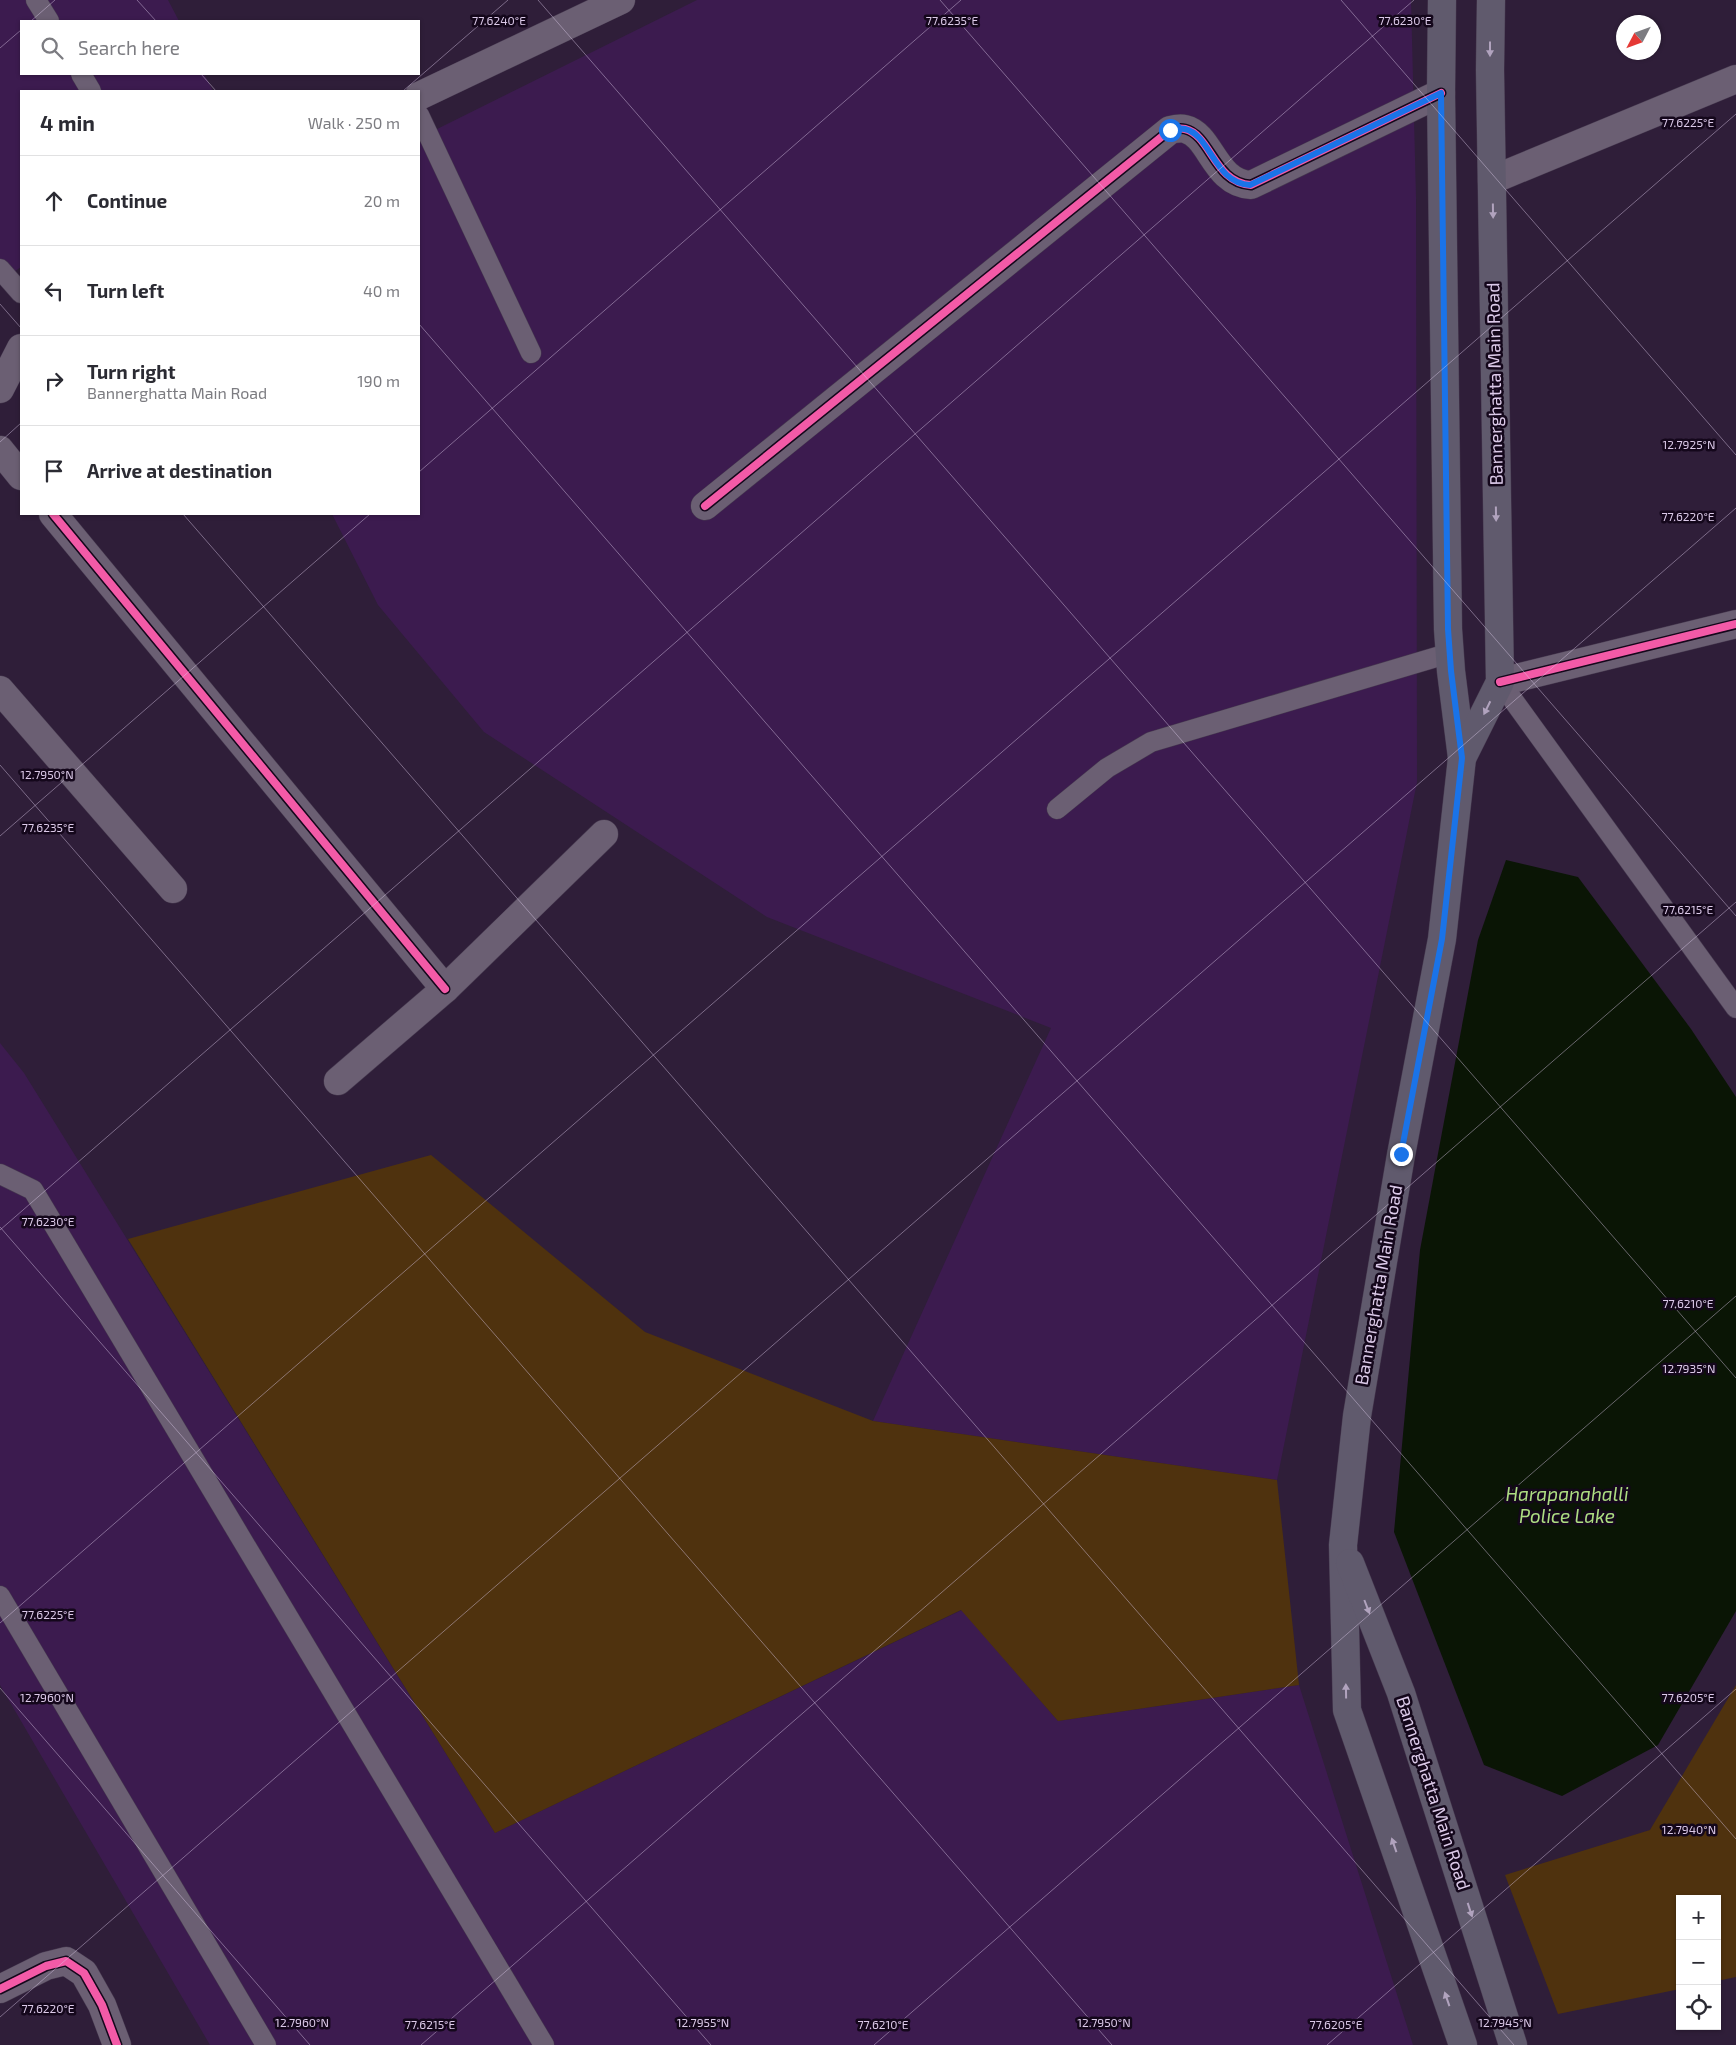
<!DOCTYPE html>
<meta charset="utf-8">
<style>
body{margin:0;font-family:"Exo 2",sans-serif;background:#f2f2f3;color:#2b2b33}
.controls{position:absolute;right:15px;bottom:15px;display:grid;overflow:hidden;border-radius:0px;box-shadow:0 1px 4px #0004}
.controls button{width:45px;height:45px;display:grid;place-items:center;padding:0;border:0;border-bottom:1px solid #e1e1e2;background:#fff;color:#2b2b33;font:25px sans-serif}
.compass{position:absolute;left:1616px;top:15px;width:45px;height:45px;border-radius:50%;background:#fff;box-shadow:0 1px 4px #0004;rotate:229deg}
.stop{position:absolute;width:15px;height:15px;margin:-11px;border:4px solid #1a73e8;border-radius:50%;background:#fff}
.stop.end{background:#1a73e8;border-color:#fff;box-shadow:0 1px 5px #0008}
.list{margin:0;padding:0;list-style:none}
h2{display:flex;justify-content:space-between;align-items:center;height:65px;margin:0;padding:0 20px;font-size:21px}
h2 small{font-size:16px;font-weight:400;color:#7c7c81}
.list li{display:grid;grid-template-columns:32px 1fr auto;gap:15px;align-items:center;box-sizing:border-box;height:90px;padding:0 20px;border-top:1px solid #e1e1e2}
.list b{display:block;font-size:19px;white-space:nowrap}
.list p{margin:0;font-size:16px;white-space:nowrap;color:#7c7c81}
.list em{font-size:16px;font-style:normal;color:#7c7c81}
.icon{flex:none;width:28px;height:28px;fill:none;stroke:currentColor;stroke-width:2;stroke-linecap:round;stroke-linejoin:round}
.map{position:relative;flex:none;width:1736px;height:2045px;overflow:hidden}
.search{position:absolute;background:#fff;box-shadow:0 1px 4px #0004;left:20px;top:20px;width:400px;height:55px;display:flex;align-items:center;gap:12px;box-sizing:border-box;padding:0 18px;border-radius:0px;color:#7c7c81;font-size:19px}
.panel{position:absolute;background:#fff;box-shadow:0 1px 4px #0004;left:20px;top:90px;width:400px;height:425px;border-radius:0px}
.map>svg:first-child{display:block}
.built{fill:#3c1b4f}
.green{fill:#4f320e}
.water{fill:#0a1505}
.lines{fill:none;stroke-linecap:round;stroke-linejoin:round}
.service-casing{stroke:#46394f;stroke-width:21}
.minor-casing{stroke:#46394f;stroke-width:29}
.secondary-casing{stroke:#46394f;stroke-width:29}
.primary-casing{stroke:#46394f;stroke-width:29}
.service{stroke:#6b5f73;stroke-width:20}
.minor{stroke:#6b5f73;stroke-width:28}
.secondary{stroke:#6b5f73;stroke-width:28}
.primary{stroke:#605a6d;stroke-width:28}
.cycleway-casing{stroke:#14071b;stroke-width:11}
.cycleway{stroke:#f35aa7;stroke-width:8}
.oneway{fill:#b1a3be}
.route{stroke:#1a73e8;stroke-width:6}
.ticks{fill:none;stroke:#dccae9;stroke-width:1;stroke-opacity:0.45}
.labels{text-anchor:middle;stroke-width:5;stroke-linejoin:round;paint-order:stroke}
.street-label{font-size:18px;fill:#dccae9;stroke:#14071b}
.water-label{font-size:19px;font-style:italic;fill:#addd82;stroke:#14071b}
.ticks-label{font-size:12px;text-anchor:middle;fill:#dccae9;stroke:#14071b;stroke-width:5;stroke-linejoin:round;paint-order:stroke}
</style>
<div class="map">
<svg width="1736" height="2045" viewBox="0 0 1736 2045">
<rect width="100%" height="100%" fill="#2f1e39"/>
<g class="built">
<path d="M0,0h168l11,21h-158v53h183l9,17h-192v176l-21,14z"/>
<path d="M697,0h714l5,197 1,585 -140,698 -404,-59 178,-393 -284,-111 -283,-185 -106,-127 -46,-91h87v-376z"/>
<path d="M0,1043l24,30 471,760 467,-223 96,111 241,-36 114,360h-1203l-210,-360z"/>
</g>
<g class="green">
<path d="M431,1155l214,177 228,89 404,59 22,205 -241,36 -97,-111 -466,223 -367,-594z"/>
<path d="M1736,1685v292l-19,4v-82h-37v90l-122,25 -53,-139 145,-45z"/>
</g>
<path class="water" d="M1506,860l72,17 113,152 45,68v514l-78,134 -96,51 -78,-31 -90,-233 26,-282 58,-310z"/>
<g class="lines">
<defs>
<g id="service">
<path d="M36,0l13,21"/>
<path d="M81,74l10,17"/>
<path d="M419,115l112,238"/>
<path d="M0,269l21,24"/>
<path d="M1500,682l236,326"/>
<path d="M1057,809l50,-41 44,-26 299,-89"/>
<path d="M0,1174l33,16 511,855"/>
<path d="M0,1596l266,449"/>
</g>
<g id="minor">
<path d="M1492,180l244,-101"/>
<path d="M0,450l21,26"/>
<path d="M705,506l465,-376c4,-1 11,-2 15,-1 26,6 29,54 66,56l190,-92"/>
<path d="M53,514l392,475"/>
<path d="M1500,682l236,-58"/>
<path d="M0,690l173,199"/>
<path d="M338,1081l107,-92 159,-155"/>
<path d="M0,1989l46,-23 20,-5 18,12 18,32 15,40"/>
</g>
<g id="secondary">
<path d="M419,96l202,-96"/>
<path d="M0,389l21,-41"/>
</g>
<g id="primary">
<path d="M1442,0l-1,93 7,536 3,42 11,87 -20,181 -41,216 -44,261 -14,129 4,165 116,335"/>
<path d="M1462,758l38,-76 -10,-612 1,-70"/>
<path d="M1350,1563l51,130 112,352"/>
</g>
</defs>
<use href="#service" class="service-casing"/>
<use href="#minor" class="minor-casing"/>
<use href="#secondary" class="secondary-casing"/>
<use href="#primary" class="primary-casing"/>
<use href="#service" class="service"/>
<use href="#minor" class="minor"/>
<use href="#secondary" class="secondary"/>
<use href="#primary" class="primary"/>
<defs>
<g id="cycleway">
<path d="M705,506l465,-376c4,-1 11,-2 15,-1 26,6 29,54 66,56l190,-92"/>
<path d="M53,514l392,475"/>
<path d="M1500,682l236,-58"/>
<path d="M0,1989l46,-23 20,-5 18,12 18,32 15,40"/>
</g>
</defs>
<use href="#cycleway" class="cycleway-casing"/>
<use href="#cycleway" class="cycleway"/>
</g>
<defs><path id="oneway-solid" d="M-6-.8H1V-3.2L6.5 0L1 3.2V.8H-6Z" transform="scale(1.25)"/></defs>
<g class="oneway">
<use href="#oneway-solid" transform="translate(1490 49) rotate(90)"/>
<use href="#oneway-solid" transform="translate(1493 211) rotate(89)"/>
<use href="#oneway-solid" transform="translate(1496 514) rotate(89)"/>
<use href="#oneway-solid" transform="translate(1487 708) rotate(116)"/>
<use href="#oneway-solid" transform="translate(1367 1607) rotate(69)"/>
<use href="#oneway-solid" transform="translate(1346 1691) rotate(-91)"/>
<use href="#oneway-solid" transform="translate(1394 1845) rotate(-109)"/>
<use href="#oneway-solid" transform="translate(1470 1910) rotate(72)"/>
<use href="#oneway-solid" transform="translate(1447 1999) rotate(-109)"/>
</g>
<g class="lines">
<path class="route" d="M1170,130c4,-1 11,-2 15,-1 26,6 29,54 65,56l191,-92 7,536 3,42 11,87 -20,181 -41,215"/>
</g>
<path class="ticks" d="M137,0l19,21M538,0l1198,1378M940,0l796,916M1341,0l395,455M31,21l24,-21M0,48l21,-18M201,74l15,17M403,91l105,-91M0,304l21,24M419,324l1317,1515M0,442l21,-19M419,472l542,-472M183,514l1331,1531M0,765l1112,1280M0,836l370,-322M0,1227l711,818M0,1230l1414,-1230M0,1623l1736,-1509M0,1688l310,357M0,2017l1736,-1509M421,2045l1315,-1143M874,2045l862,-749M1327,2045l409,-356"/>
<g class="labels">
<g class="street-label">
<text transform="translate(1495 384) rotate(-91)" y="6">Bannerghatta Main Road</text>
<text transform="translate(1379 1285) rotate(-80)" y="6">Bannerghatta Main Road</text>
<text transform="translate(1433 1793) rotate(72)" y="6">Bannerghatta Main Road</text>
</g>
<g class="water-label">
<text x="1567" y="1501">Harapanahalli<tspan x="1567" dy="22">Police Lake</tspan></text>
</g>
</g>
<g class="ticks-label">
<text x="499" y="25">77.6240°E</text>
<text x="952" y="25">77.6235°E</text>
<text x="1405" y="25">77.6230°E</text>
<text x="1688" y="127">77.6225°E</text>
<text x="1689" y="449">12.7925°N</text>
<text x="1688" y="521">77.6220°E</text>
<text x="47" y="779">12.7950°N</text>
<text x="48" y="832">77.6235°E</text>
<text x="1688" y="914">77.6215°E</text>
<text x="48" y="1226">77.6230°E</text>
<text x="1688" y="1308">77.6210°E</text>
<text x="1689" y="1373">12.7935°N</text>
<text x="48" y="1619">77.6225°E</text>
<text x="1688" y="1702">77.6205°E</text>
<text x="47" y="1702">12.7960°N</text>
<text x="1689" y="1834">12.7940°N</text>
<text x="48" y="2013">77.6220°E</text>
<text x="302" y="2027">12.7960°N</text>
<text x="703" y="2027">12.7955°N</text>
<text x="1104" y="2027">12.7950°N</text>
<text x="1505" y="2027">12.7945°N</text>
<text x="430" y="2029">77.6215°E</text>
<text x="883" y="2029">77.6210°E</text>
<text x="1336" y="2029">77.6205°E</text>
</g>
</svg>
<div class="controls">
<button>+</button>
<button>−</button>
<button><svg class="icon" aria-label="locate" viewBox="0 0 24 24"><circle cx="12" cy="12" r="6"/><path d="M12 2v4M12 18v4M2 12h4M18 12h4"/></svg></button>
</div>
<svg class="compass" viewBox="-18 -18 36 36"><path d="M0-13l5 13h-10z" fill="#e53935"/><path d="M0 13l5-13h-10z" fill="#7c7c81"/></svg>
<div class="stop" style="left:1170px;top:130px"></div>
<div class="stop end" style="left:1401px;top:1154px"></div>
<div class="search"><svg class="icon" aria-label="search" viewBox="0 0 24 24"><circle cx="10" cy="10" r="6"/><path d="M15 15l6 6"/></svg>Search here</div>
<section class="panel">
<h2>4 min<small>Walk · 250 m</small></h2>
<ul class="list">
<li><svg class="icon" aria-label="ahead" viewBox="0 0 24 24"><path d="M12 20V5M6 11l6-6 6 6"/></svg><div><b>Continue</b></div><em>20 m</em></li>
<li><svg class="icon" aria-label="left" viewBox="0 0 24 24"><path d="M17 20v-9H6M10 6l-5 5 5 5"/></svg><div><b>Turn left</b></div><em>40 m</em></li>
<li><svg class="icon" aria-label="right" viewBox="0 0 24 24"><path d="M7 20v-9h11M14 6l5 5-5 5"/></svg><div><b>Turn right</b><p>Bannerghatta Main Road</p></div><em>190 m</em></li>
<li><svg class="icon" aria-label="arrive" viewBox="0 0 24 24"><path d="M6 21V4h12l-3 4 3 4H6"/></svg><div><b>Arrive at destination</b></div></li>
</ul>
</section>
</div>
